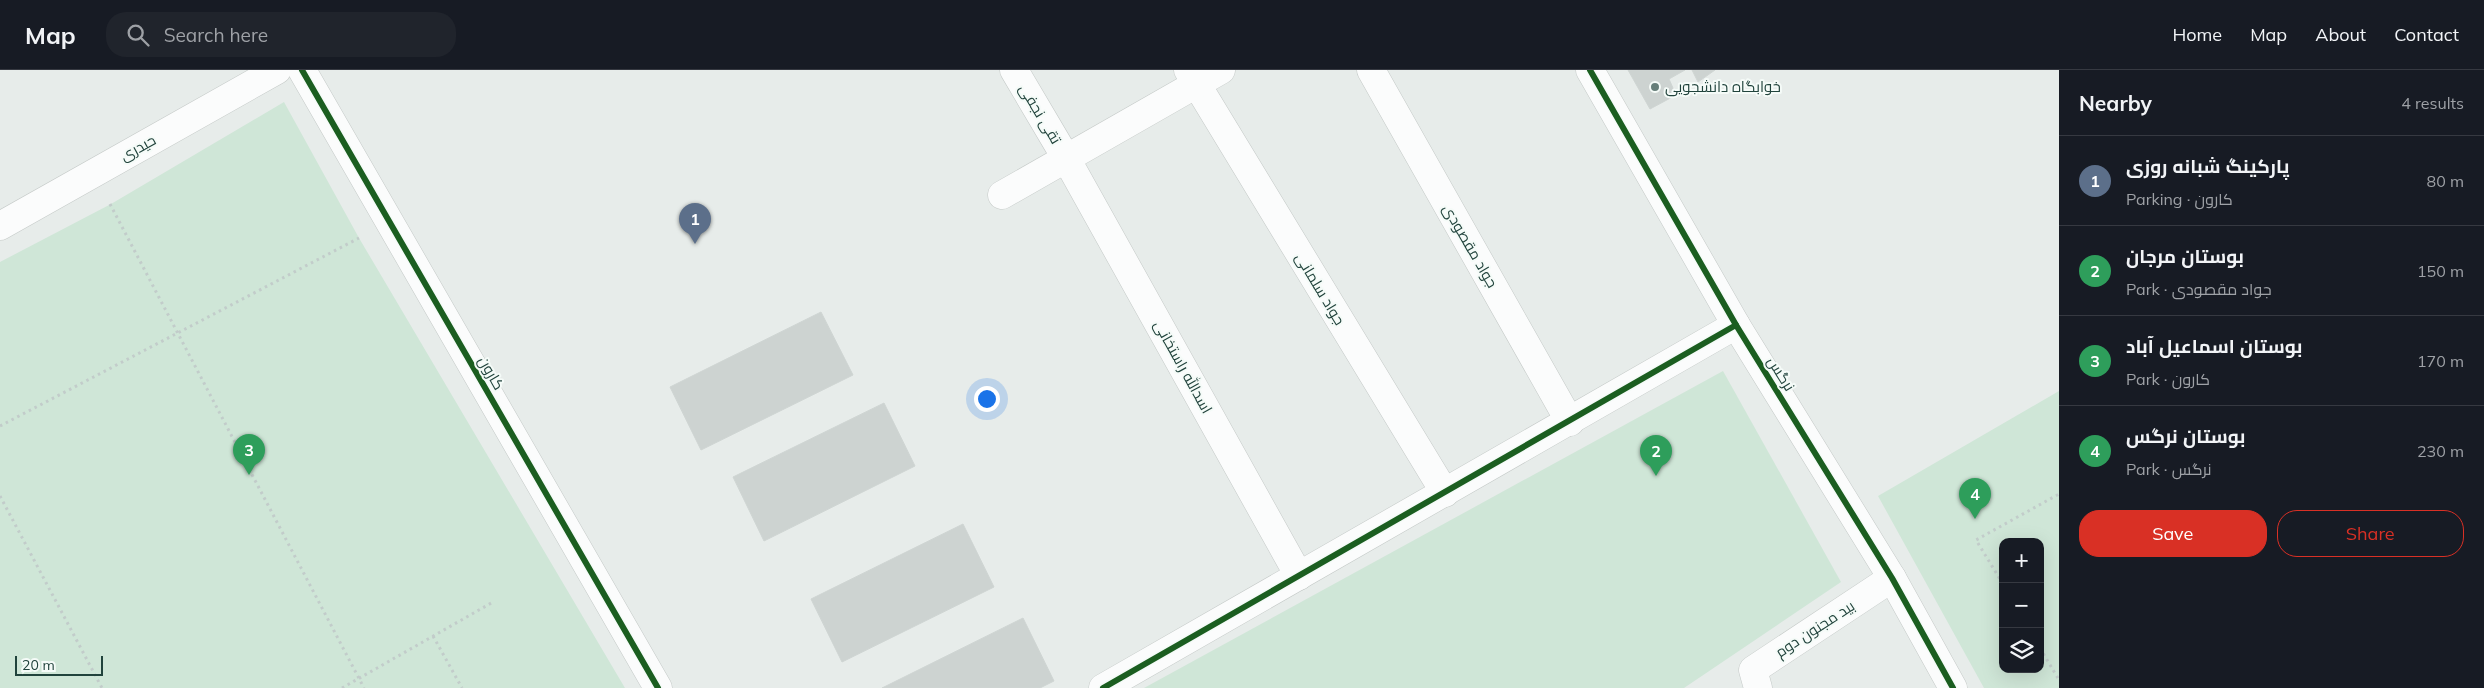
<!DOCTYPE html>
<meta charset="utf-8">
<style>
body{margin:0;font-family:Mulish,Cairo,sans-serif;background:#20242c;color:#f1f3f6}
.controls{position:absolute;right:15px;bottom:15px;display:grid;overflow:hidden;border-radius:10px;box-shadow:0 5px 20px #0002}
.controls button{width:45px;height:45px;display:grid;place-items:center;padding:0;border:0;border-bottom:1px solid #363941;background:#171b24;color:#f1f3f6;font:25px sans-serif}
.scale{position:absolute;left:15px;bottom:12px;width:88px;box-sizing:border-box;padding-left:5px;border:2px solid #21433c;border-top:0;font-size:14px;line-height:18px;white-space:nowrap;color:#21433c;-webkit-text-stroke:4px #f5fbf8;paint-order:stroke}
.you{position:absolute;left:986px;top:328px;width:18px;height:18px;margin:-12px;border:4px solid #fff;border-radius:50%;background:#1a73e8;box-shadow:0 0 0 8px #1a73e833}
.badge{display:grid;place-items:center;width:32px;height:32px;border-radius:50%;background:#d93025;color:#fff;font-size:16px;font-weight:700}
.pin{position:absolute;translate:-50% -41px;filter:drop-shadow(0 1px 2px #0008)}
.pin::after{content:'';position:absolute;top:26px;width:18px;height:15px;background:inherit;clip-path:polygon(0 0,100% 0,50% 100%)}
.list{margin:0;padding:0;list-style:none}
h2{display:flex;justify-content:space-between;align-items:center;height:65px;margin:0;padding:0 20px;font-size:21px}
h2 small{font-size:16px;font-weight:400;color:#9ea1a6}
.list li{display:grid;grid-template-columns:32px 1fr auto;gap:15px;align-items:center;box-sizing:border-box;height:90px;padding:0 20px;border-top:1px solid #363941}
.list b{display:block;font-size:19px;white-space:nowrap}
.list p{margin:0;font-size:16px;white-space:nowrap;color:#9ea1a6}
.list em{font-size:16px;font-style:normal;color:#9ea1a6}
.actions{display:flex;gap:10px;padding:15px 20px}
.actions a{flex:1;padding:11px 0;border:1px solid #d93025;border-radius:20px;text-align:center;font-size:18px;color:#d93025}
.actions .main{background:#d93025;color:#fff}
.icon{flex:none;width:28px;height:28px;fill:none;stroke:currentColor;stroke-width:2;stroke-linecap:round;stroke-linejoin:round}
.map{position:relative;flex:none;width:2059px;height:618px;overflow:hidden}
header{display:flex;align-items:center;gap:30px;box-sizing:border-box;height:70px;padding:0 25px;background:#171b24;border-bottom:1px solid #363941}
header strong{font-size:24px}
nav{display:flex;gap:28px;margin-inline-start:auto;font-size:18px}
.search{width:350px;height:45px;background:#20242c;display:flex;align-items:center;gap:12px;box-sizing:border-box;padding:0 18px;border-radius:20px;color:#9ea1a6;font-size:19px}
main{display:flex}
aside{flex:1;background:#171b24}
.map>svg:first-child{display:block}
.green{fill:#cfe6d7;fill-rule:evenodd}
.building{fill:#cdd3d1;stroke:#cfd5d3}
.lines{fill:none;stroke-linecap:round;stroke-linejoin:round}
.minor-casing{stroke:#c4c9c7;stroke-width:29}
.tertiary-casing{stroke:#c4c9c7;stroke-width:29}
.path{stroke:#c2ccca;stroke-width:3;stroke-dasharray:2.5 4;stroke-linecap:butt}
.minor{stroke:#fbfcfc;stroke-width:28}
.tertiary{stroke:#fbfcfc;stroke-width:28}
.cycleway-casing{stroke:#f5fbf8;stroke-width:9}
.cycleway{stroke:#1b5e20;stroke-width:6}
.poi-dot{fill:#667e79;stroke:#f5fbf8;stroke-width:2}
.labels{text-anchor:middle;stroke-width:4;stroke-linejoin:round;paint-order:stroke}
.poi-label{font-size:15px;fill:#21433c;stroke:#f5fbf8;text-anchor:start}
.street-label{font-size:15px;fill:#21433c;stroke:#f5fbf8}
</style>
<header>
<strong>Map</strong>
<div class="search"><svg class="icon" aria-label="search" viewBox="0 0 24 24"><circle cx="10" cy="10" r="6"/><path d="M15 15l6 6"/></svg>Search here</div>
<nav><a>Home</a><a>Map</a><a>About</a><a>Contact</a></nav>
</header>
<main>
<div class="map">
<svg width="2059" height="618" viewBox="0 0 2059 618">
<rect width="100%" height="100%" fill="#e7ecea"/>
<g class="green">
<path d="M284,32l75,136 266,450h-625v-426l111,-58z"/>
<path d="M1723,301l118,211 -157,106h-540z"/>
<path d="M2059,321v297h-75l-106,-192zM2003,472h37v127h-37z"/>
</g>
<g class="building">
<path d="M1628,0h57l-16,9 7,16 -26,14z"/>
<path d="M1692,0h23l-17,12z"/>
<path d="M821,242l32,63 -152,75 -31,-63z"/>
<path d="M884,333l31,63 -151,75 -31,-64z"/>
<path d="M963,454l31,63 -152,75 -31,-63z"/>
<path d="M1023,548l31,63 -14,7h-158z"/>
</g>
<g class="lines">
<defs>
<g id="minor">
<path d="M1014,0l52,88 233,418"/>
<path d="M1188,0l257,423"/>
<path d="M1371,0l199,352"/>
<path d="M1590,0l146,255 156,253 61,110"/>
<path d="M1002,125l219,-125"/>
<path d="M1758,618l-5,-18 139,-92"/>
</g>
<g id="tertiary">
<path d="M302,0l356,618"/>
<path d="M0,156l277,-156"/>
<path d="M1103,618l633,-363"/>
</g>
</defs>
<use href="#minor" class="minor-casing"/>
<use href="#tertiary" class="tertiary-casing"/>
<g class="path">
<path d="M110,134l254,484"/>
<path d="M0,356l359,-188"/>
<path d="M0,426l102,192"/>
<path d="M2003,514l-27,-44 83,-46"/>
<path d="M433,566l29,52"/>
<path d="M2040,578l19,32"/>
<path d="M342,618l151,-86"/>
</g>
<use href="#minor" class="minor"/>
<use href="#tertiary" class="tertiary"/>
<defs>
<g id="cycleway">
<path d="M302,0l356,618"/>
<path d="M1590,0l146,255 156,253 61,110"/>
<path d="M1103,618l633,-363"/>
</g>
</defs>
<use href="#cycleway" class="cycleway-casing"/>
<use href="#cycleway" class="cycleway"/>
</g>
<circle class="poi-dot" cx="1655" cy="17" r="5"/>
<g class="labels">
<g class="poi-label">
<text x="1665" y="22">خوابگاه دانشجویی</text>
</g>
<g class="street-label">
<text transform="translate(1040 44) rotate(59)" y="5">تقی نجفی</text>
<text transform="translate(138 78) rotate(-29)" y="5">حیدری</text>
<text transform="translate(1470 176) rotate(60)" y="5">جواد مقصودی</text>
<text transform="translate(1320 219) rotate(59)" y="5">جواد سلمانی</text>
<text transform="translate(1183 297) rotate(61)" y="5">اسدالله راستخانی</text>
<text transform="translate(491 303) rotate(60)" y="5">کارون</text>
<text transform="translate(1781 304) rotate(58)" y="5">نرگس</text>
<text transform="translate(1815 559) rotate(-33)" y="5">بید مجنون دوم</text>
</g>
</g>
</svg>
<div class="controls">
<button>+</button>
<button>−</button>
<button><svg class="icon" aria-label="layers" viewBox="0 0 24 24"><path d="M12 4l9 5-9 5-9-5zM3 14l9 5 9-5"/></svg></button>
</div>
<div class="scale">20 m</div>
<div class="you"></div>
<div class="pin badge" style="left:695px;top:174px;background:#5c6f8a">1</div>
<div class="pin badge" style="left:1656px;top:406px;background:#2e9e5b">2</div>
<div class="pin badge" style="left:249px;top:405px;background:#2e9e5b">3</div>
<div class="pin badge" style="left:1975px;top:449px;background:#2e9e5b">4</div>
</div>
<aside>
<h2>Nearby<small>4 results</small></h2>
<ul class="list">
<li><span class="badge" style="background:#5c6f8a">1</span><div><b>پارکینگ شبانه روزی</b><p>Parking · کارون</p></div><em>80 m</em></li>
<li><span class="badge" style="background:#2e9e5b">2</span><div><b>بوستان مرجان</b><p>Park · جواد مقصودی</p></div><em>150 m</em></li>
<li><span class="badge" style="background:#2e9e5b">3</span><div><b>بوستان اسماعیل آباد</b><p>Park · کارون</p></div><em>170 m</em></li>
<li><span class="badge" style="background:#2e9e5b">4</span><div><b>بوستان نرگس</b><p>Park · نرگس</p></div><em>230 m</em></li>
</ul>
<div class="actions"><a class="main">Save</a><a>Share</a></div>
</aside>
</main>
